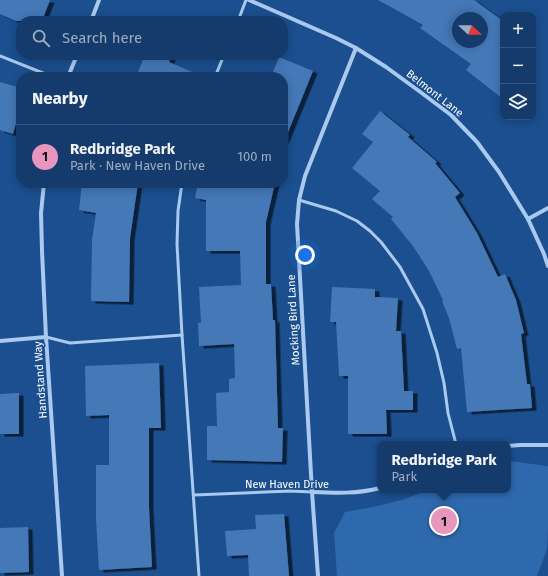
<!DOCTYPE html>
<meta charset="utf-8">
<style>
body{margin:0;font-family:"Fira Sans",sans-serif;background:#214673;color:#f1f3f6}
.controls{position:absolute;right:12px;top:12px;display:grid;overflow:hidden;border-radius:8px;box-shadow:0 2px 10px #0003}
.controls button{width:36px;height:36px;display:grid;place-items:center;padding:0;border:0;border-bottom:1px solid #33557e;background:#143b6b;color:#f1f3f6;font:20px sans-serif}
.compass{position:absolute;left:452px;top:12px;width:36px;height:36px;border-radius:50%;background:#143b6b;box-shadow:0 2px 10px #0003;rotate:112deg}
.you{position:absolute;left:305px;top:255px;width:14px;height:14px;margin:-10px;border:3px solid #fff;border-radius:50%;background:#1a73e8;box-shadow:0 0 0 6px #1a73e833}
.badge{display:grid;place-items:center;width:26px;height:26px;border-radius:50%;background:#e797bd;color:#111;font-size:13px;font-weight:700}
.pin{position:absolute;translate:-50% -50%;border:2px solid #fff;box-shadow:0 1px 4px #0006}
.popup{position:absolute;left:377px;top:441px;width:134px;height:52px;box-sizing:border-box;display:grid;place-content:center;border-radius:8px;background:#143b6b;filter:drop-shadow(0 1px 3px #0005);font-size:13px;white-space:nowrap;color:#9dadc1}
.popup b{font-size:15px;color:#f1f3f6}
.popup::after{content:'';position:absolute;left:50%;top:100%;margin-left:-8px;border:8px solid transparent;border-top-color:#143b6b}
.list{margin:0;padding:0;list-style:none}
h2{display:flex;justify-content:space-between;align-items:center;height:52px;margin:0;padding:0 16px;font-size:17px}
h2 small{font-size:13px;font-weight:400;color:#9dadc1}
.list li{display:grid;grid-template-columns:26px 1fr auto;gap:12px;align-items:center;box-sizing:border-box;height:64px;padding:0 16px;border-top:1px solid #33557e}
.list b{display:block;font-size:15px;white-space:nowrap}
.list p{margin:0;font-size:13px;white-space:nowrap;color:#9dadc1}
.list em{font-size:13px;font-style:normal;color:#9dadc1}
.icon{flex:none;width:22px;height:22px;fill:none;stroke:currentColor;stroke-width:2;stroke-linecap:round;stroke-linejoin:round}
.map{position:relative;flex:none;width:548px;height:576px;overflow:hidden}
.search{position:absolute;background:#143b6b;box-shadow:0 2px 10px #0003;left:16px;top:16px;width:272px;height:44px;display:flex;align-items:center;gap:10px;box-sizing:border-box;padding:0 14px;border-radius:16px;color:#9dadc1;font-size:15px}
.panel{position:absolute;background:#143b6b;box-shadow:0 2px 10px #0003;left:16px;top:72px;width:272px;height:116px;border-radius:16px}
.map>svg:first-child{display:block}
.green{fill:#2e69ad}
.building{fill:#4478b7;fill-rule:evenodd;filter:url(#shadow)}
.lines{fill:none;stroke-linecap:round;stroke-linejoin:round}
.lane{stroke:#a9c9ee;stroke-width:3}
.street{stroke:#a9c9ee;stroke-width:4}
.labels{text-anchor:middle;stroke-width:3;stroke-linejoin:round;paint-order:stroke}
.street-label{font-size:11px;fill:#fff;stroke:#1b4f8f}
</style>
<div class="map">
<svg width="548" height="576" viewBox="0 0 548 576">
<defs>
<filter id="shadow"><feDropShadow dx="4.5" dy="2.5" stdDeviation="0" flood-color="#0009"/></filter>
</defs>
<rect width="100%" height="100%" fill="#1b4f8f"/>
<path class="green" d="M509,461l39,5v63l-1,20 -10,27h-200l-3,-43 11,-21c27,-5 56,-9 81,-22h82v-28z"/>
<g class="building">
<path d="M0,0h50l-8,21h-26l-16,-7z"/>
<path d="M378,0h96l29,21v78l-37,-29 5,-6 -51,-36 3,-3zM458,18h24v24h-24z"/>
<path d="M145,55h27l-3,7 35,15h-68z"/>
<path d="M279,57l34,14 -29,71 -1,-65h-12z"/>
<path d="M0,82l21,6v17l-8,29 -13,-4z"/>
<path d="M380,111l30,24 -2,2 29,25 -2,1 25,30 -5,4 22,36 21,44 7,-3 11,26 8,33 -3,1 6,50h3l2,24 -65,4 -6,-64 -4,1 -8,-31 -7,-17 1,-1 -14,-29 -16,-25 -22,-27 2,-2 -21,-18 8,-8 -28,-23 21,-26 -11,-8z"/>
<path d="M82,183h56l-8,55 -1,64 -38,-1 1,-61 4,-27 -17,-3z"/>
<path d="M198,183h77l-9,39v62h5l2,36h2l3,108h5l-1,34 -75,-2v-34h10l-1,-33 13,-1v-13l6,-1 -1,-34 -35,2 -1,-23h3l-2,-36 42,-2 -1,-34h-34v-51l-11,-2z"/>
<path d="M332,287l43,2v8l23,1 -2,33h5l3,60h9v19h-27l1,24h-39v-58h-9l-3,-54h-6z"/>
<path d="M159,363l2,65h-12v80l3,59 -53,3 -3,-52v-53h13v-50l-23,1 -1,-50z"/>
<path d="M19,393v41h-19v-40z"/>
<path d="M284,514l5,62h-40l-1,-21 -21,1 -2,-25 31,-2 -1,-14z"/>
<path d="M28,527l1,45 -29,1v-45z"/>
</g>
<g class="lines">
<g class="lane">
<path d="M238,21l8,-21"/>
<path d="M0,56l53,21"/>
<path d="M215,77l9,-22"/>
<path d="M182,183l-4,28 -1,33 5,91 17,241"/>
<path d="M299,200l37,11 21,10 13,10 11,11 19,25 23,42 14,44 7,30 4,30 8,31"/>
<path d="M46,337l24,6 112,-8"/>
<path d="M194,495l96,-4 22,1"/>
</g>
<g class="street">
<path d="M249,0l87,38 20,10 30,19 33,24 32,24 26,27 22,30 29,47 16,35 4,12"/>
<path d="M91,21l8,-21"/>
<path d="M68,77l9,-22"/>
<path d="M44,183l-3,30 1,38 4,86 16,239"/>
<path d="M528,219l20,-11"/>
<path d="M0,341l46,-4"/>
<path d="M508,446l12,-1h28"/>
<path d="M312,492c23,1 46,2 68,-4"/>
<path d="M318,576l-6,-84 -15,-268 2,-24 6,-24 51,-128"/>
</g>
</g>
<g class="labels">
<g class="street-label">
<text transform="translate(435 93) rotate(38)" y="4">Belmont Lane</text>
<text transform="translate(293 320) rotate(-93)" y="4">Mocking Bird Lane</text>
<text transform="translate(40 380) rotate(-94)" y="4">Handstand Way</text>
<text x="287" y="488">New Haven Drive</text>
</g>
</g>
</svg>
<div class="controls">
<button>+</button>
<button>−</button>
<button><svg class="icon" aria-label="layers" viewBox="0 0 24 24"><path d="M12 4l9 5-9 5-9-5zM3 14l9 5 9-5"/></svg></button>
</div>
<svg class="compass" viewBox="-18 -18 36 36"><path d="M0-13l5 13h-10z" fill="#e53935"/><path d="M0 13l5-13h-10z" fill="#9dadc1"/></svg>
<div class="you"></div>
<div class="pin badge" style="left:444px;top:521px">1</div>
<div class="popup"><b>Redbridge Park</b>Park</div>
<div class="search"><svg class="icon" aria-label="search" viewBox="0 0 24 24"><circle cx="10" cy="10" r="6"/><path d="M15 15l6 6"/></svg>Search here</div>
<section class="panel">
<h2>Nearby<small></small></h2>
<ul class="list">
<li><span class="badge">1</span><div><b>Redbridge Park</b><p>Park · New Haven Drive</p></div><em>100 m</em></li>
</ul>
</section>
</div>
